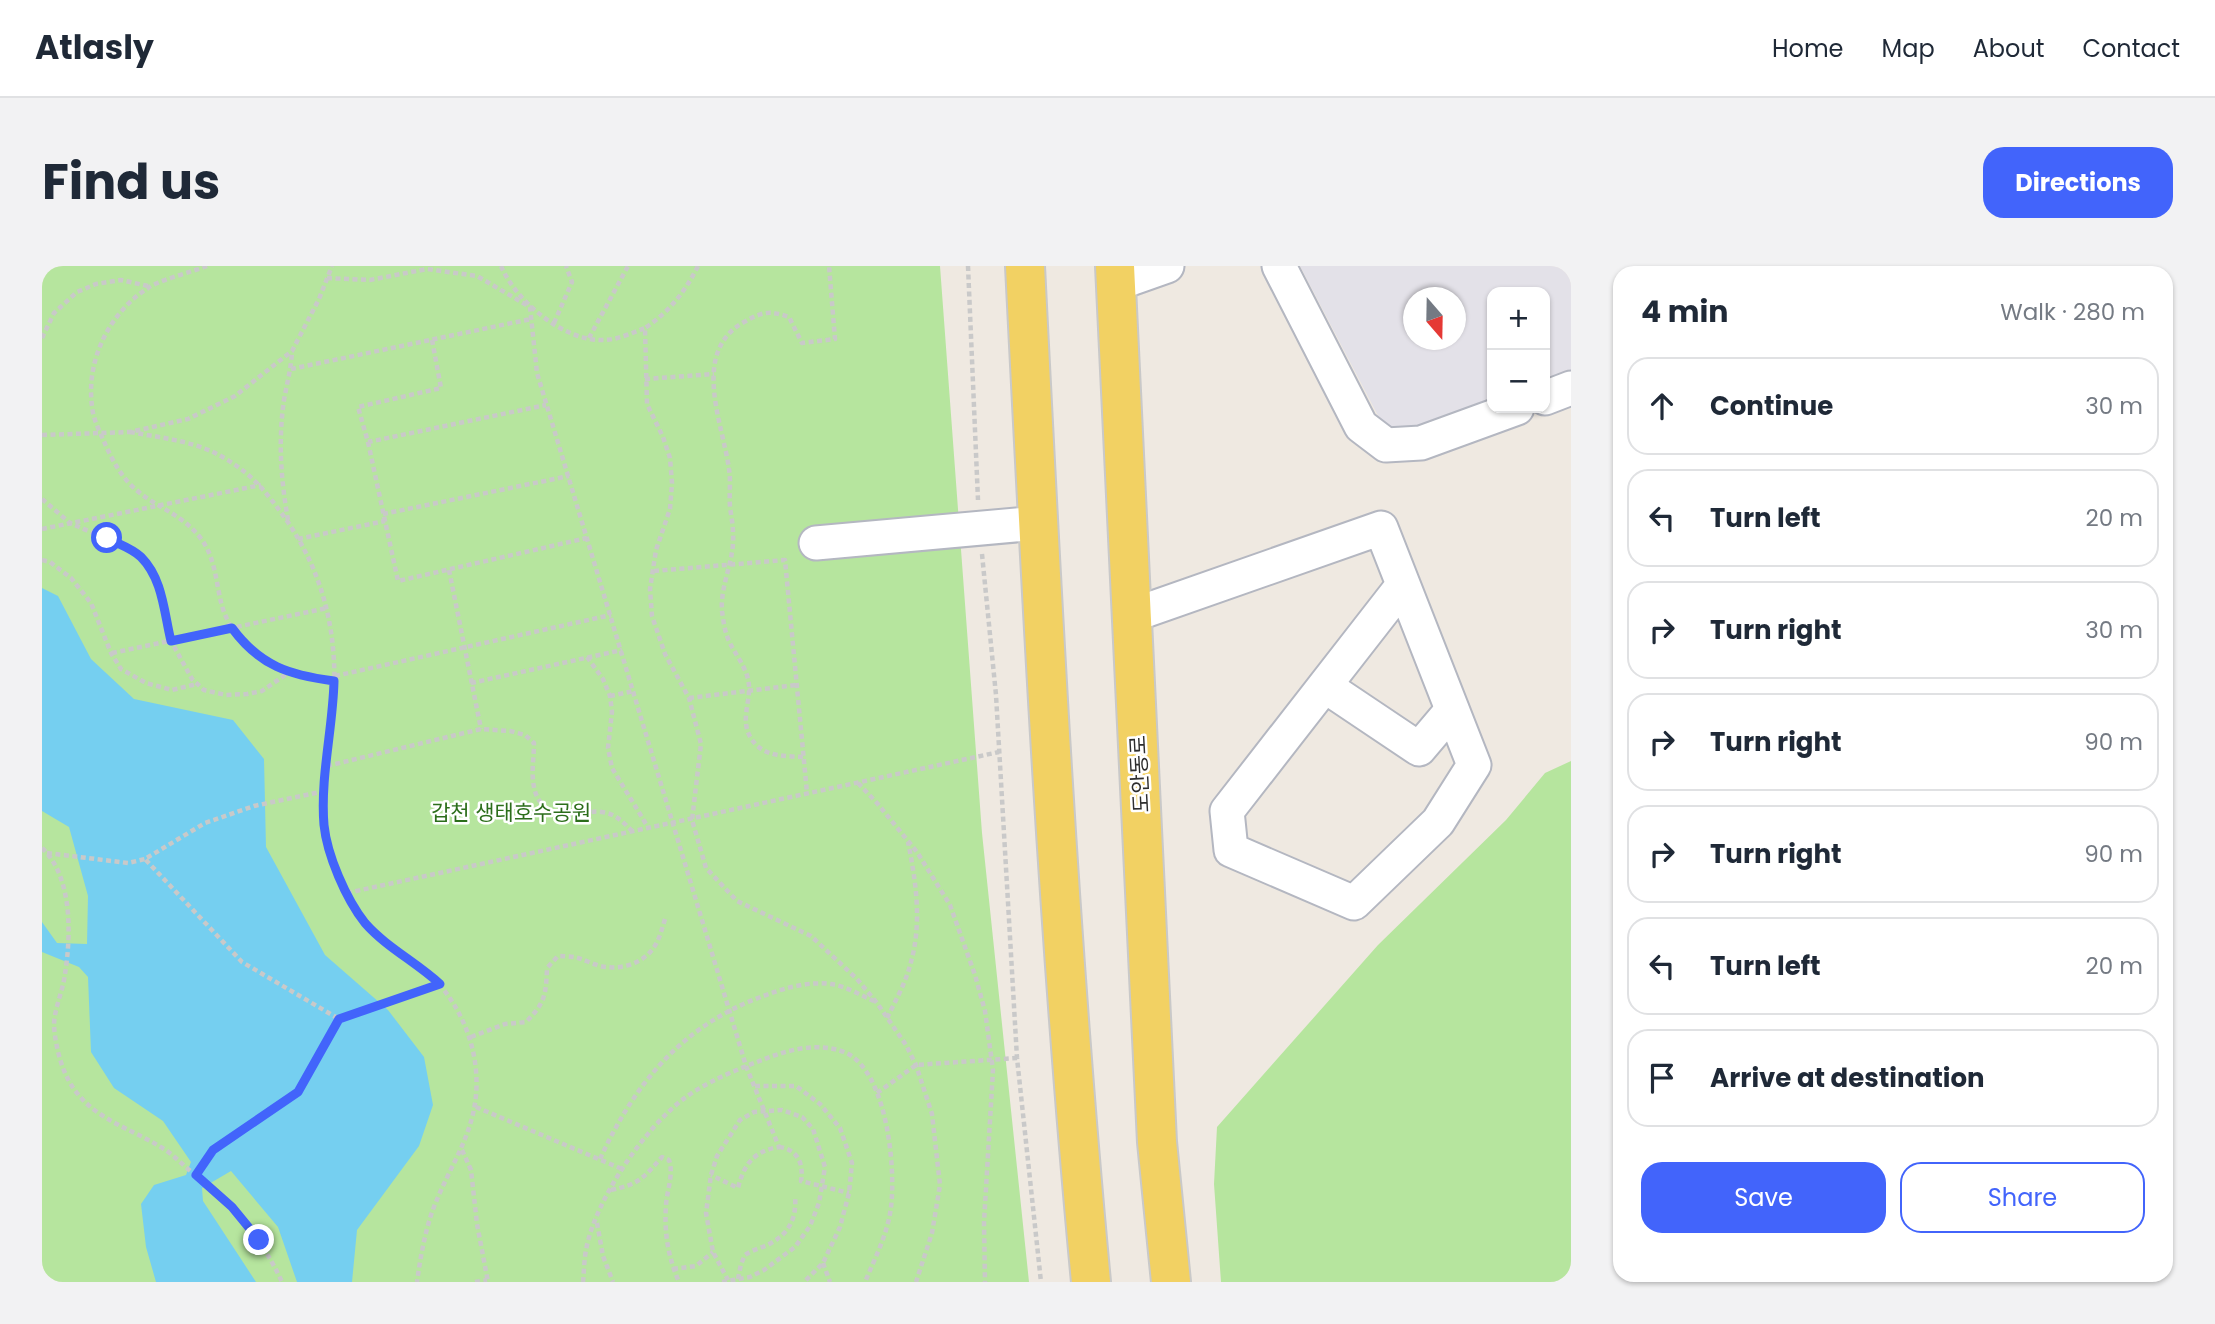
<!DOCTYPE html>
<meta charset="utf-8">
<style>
body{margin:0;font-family:Poppins,"Noto Sans KR",sans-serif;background:#f2f2f3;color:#1f2937}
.controls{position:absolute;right:21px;top:21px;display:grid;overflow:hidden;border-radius:14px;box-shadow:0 2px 5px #0004}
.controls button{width:63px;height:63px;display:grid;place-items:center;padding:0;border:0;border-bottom:2px solid #e0e1e3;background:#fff;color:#1f2937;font:35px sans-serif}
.compass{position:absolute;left:1361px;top:21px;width:63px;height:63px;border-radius:50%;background:#fff;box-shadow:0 2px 5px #0004;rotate:160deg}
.stop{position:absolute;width:21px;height:21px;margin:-16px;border:5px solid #4264fb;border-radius:50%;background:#fff}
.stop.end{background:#4264fb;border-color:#fff;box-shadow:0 2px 7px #0008}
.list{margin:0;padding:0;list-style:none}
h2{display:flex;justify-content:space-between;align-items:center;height:91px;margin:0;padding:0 28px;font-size:30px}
h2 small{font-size:23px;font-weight:400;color:#747a83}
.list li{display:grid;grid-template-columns:46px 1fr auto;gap:21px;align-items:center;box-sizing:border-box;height:98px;margin:0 14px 14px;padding:0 14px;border:2px solid #e0e1e3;border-radius:21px}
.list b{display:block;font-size:26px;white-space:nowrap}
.list em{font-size:23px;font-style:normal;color:#747a83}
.actions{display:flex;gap:14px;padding:21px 28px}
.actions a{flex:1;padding:16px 0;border:2px solid #4264fb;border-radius:21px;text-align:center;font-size:24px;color:#4264fb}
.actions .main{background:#4264fb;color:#fff}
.icon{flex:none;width:38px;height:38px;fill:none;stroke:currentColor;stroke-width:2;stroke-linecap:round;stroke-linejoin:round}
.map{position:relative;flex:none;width:1529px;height:1016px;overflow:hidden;border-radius:21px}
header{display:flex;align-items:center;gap:42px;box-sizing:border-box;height:98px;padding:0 35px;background:#fff;border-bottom:2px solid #e0e1e3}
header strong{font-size:33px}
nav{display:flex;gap:38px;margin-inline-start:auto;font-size:24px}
.intro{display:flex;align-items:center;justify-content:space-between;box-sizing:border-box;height:168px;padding:0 42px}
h1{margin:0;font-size:49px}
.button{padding:18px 32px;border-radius:21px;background:#4264fb;color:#fff;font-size:24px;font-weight:700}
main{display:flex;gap:42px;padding:0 42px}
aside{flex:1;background:#fff;border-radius:21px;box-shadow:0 2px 5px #0004}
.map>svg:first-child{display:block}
.industrial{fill:#e3e1e8;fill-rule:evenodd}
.green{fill:#b6e59e}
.water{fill:#75cff0}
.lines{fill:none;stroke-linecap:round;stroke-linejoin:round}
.minor-casing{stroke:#b4b7c1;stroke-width:37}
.major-casing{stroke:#c9c9c9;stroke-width:42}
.path{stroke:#c9c9c9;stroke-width:4.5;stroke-dasharray:5 3.5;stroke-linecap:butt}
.minor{stroke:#fff;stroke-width:33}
.major{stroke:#f2d163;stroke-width:38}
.route{stroke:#4264fb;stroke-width:9}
.labels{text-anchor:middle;stroke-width:5;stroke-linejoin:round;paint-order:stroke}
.street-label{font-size:21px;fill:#2e2e2e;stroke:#fff}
.park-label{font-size:21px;fill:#2c6e1b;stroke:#fff}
</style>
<header>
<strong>Atlasly</strong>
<nav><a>Home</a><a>Map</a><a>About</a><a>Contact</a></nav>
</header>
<div class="intro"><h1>Find us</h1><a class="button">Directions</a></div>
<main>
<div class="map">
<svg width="1529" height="1016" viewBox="0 0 1529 1016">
<rect width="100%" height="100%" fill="#efe9e1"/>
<path class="industrial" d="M1258,0h271v115l-26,10v-99h-53v116l-78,31 -31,-14zM1372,32h42v42h-42z"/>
<g class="green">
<path d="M0,0h898l42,567 47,449h-987z"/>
<path d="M1529,495v521h-350l-7,-98 3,-57 161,-182 128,-125 39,-47z"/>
</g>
<path class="water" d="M0,322l16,8 33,63 43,40 99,21 31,39 2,88 59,108 63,55 36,47 9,48 -14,41 -62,84 -5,52h-55l-19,-55 -47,-56 -29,17 1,13 53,81h-100l-10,-35 -5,-43 13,-19 32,-10 5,-13 -28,-41 -49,-33 -23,-36 -3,-75 -9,-10 -37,-15v-30l15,21 30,1 1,-48 -19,-69 -27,-16z"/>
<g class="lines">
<defs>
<g id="minor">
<path d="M1237,0l82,160 25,19 35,-2 96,-35"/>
<path d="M1074,18l51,-18"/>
<path d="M1503,132l26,-10"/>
<path d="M774,277l222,-20"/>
<path d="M1091,349l248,-87 93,237 -36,57 -84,81 -123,-53 -4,-39 176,-226"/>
<path d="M1283,420l94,63 33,-39"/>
</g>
<g id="major">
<path d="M983,0c17,339 34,678 66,1016"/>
<path d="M1073,0l42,876 14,140"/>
</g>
</defs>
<use href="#minor" class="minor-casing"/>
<use href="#major" class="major-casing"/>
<g class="path">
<path d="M165,0c-15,6 -48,14 -59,22 -39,25 -62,72 -56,118 1,14 9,28 14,40 6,13 13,26 22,36 24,26 53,29 74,58 14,20 14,44 20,66 17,54 62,68 112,75"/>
<path d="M459,0c15,35 62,75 102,74 14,0 29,-7 42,-12"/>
<path d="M656,0c-13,26 -29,46 -53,62l2,76 16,33 7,21 2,25 -2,26 -14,41 -6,39 2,27 13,38 24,44 12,46 -9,76 14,48 31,33 74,35 46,43 20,24 29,42 10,20 16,49 8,71 -8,48 -16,49"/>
<path d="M926,0l10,234"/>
<path d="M285,12l43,2 57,-11 50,7 53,31 7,66 209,693 33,81c-25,4 -35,17 -41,41l-27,-13"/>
<path d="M512,57l18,-41 -6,-16"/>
<path d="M0,72l12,-25 23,-21 19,-8 25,-4 27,6"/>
<path d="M547,72l39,-72"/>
<path d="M390,74l9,48 -83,19 10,35 178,-37"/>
<path d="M249,103l240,-50"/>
<path d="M603,113l69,-5"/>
<path d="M88,166c32,6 67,9 96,27 28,17 40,33 59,59 42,60 54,123 48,195 -3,50 -19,104 1,152 9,20 18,43 33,60 17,18 35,27 54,42 31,24 52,65 55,104 5,59 -27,92 -45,144 -7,22 -11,45 -14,67"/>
<path d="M0,169l88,-3 58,-13 47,-23 57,-45 27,-52 13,-33"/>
<path d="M326,176l30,139 189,-43"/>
<path d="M0,233l28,24 57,25 14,9 11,15 8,17 11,52 21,38 12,11 22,5 21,-1 15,-3 26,-18"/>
<path d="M341,248l186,-38"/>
<path d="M246,254c-7,-40 -10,-79 -4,-120 3,-17 7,-31 8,-48"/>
<path d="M0,263l219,-44"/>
<path d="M256,273l87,-18"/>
<path d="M940,288l14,141 21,363 24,224"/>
<path d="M0,294l8,2 21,16 20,25 20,50 10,16 25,14 26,7 25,-6"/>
<path d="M407,304l32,159"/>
<path d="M612,305l131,-11 22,233"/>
<path d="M70,387l215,-45"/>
<path d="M545,391l16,22 7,17 2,16 -4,36 4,20 37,61"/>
<path d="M293,410l276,-61"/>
<path d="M429,417l151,-33"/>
<path d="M568,430l24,-5"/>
<path d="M647,432l107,-13"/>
<path d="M761,491c-19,-1 -41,0 -52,-19 -11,-17 -1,-34 -2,-52 -1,-20 -18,-35 -23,-53 -2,-7 -3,-15 -4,-22 -2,-27 13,-50 11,-78 0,-9 -2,-18 -3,-26 -1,-13 1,-26 -1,-38 -6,-45 -39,-117 15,-147 18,-10 25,-12 45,-5l13,26 33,-4 -6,-73"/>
<path d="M285,500l154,-37 29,2 15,4 9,8c0,14 -3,30 0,44 3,17 17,29 35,29 11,0 21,-6 33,-4 14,2 21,10 31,20"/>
<path d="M816,517l19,20 40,49 33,53 25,70 10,36 8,59 -9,152 1,60"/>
<path d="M283,525l-71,15 -49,17 -60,36 97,103 97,57"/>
<path d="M0,582c31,29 29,88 23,126 -2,17 -11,35 -11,52 1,15 5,33 11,47 20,45 61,52 99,76 8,5 16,13 24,20 40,32 73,67 94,113"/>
<path d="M5,587l81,10 17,-4"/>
<path d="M305,627l652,-141"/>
<path d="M845,752c9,-18 19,-36 24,-56 11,-39 5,-81 -3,-120"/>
<path d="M429,771l34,-13 21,-2c19,-19 20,-27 21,-54l11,-12c23,0 23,4 42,10 21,5 47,-3 57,-24 4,-8 6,-17 9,-26"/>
<path d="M713,820h41l24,18 20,24 12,35 -3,30 -9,34 -17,36 -19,19"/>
<path d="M835,827l39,-28 101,-7"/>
<path d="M434,841l146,62"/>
<path d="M737,881c18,2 25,16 22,34l48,12"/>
<path d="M420,884l9,20 6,54 11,58"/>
<path d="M558,893c34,-74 80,-131 158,-161 23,-9 48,-17 73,-14 15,2 31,12 45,18"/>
<path d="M154,909l17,-25 85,-58 41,-73 101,-35"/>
<path d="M569,924c29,-6 32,-12 51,-33l7,3c5,14 -2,30 -3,45 -2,27 2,52 13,77"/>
<path d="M555,957l6,33 10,26"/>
<path d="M781,997l7,19"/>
<path d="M631,1003l23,-3 17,-14"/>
<path d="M696,1013l3,-15 4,-9c8,-6 18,-7 26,-12 19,-10 26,-27 24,-47"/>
<path d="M433,1016l12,-2"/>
<path d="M541,1016c1,-10 1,-21 3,-32 9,-50 59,-123 100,-153 21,-15 47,-26 71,-35 27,-11 58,-21 87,-10 43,17 52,116 47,155 -3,26 -16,51 -26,75"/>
<path d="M680,1016l28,-5 14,-7 31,-23 15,-21 9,-23 6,-36 -12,-38 -11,-12 -20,-7 -28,2 -14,8 -23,36 -6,19 -5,38 7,39 15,28"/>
</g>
<use href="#minor" class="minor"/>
<use href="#major" class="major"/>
</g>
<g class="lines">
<path class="route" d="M65,272c11,6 25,10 34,19 22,22 23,56 30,84l61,-13c28,38 57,47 102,53 -1,47 -14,96 -10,144 3,30 22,74 41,98 21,24 51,39 75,61l-101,35 -41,73 -85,58 -17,25 36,32 27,33"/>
</g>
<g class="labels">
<g class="street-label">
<text transform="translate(1098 508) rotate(-93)" y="7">도안동로</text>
</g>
<g class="park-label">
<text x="469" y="554">갑천 생태호수공원</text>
</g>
</g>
</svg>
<div class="controls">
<button>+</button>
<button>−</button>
</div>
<svg class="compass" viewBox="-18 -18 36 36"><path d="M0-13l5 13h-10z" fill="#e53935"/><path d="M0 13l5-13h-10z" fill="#747a83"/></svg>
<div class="stop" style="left:65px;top:272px"></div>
<div class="stop end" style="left:217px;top:974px"></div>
</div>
<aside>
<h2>4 min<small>Walk · 280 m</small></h2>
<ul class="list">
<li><svg class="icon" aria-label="ahead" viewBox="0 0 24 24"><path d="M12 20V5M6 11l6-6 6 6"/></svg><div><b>Continue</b></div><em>30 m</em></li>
<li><svg class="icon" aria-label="left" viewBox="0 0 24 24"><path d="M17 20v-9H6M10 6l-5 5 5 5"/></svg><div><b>Turn left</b></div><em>20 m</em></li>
<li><svg class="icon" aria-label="right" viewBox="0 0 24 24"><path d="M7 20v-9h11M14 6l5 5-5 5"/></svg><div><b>Turn right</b></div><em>30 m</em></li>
<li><svg class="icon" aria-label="right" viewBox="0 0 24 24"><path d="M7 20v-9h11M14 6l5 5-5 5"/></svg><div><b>Turn right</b></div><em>90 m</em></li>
<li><svg class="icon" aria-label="right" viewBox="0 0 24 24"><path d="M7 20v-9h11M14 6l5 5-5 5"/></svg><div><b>Turn right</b></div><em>90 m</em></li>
<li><svg class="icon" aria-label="left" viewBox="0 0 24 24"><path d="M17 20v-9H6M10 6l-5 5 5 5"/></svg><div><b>Turn left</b></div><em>20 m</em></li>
<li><svg class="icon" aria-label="arrive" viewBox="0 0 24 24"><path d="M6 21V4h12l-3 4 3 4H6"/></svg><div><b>Arrive at destination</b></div></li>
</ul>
<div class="actions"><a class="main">Save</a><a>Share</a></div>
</aside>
</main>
